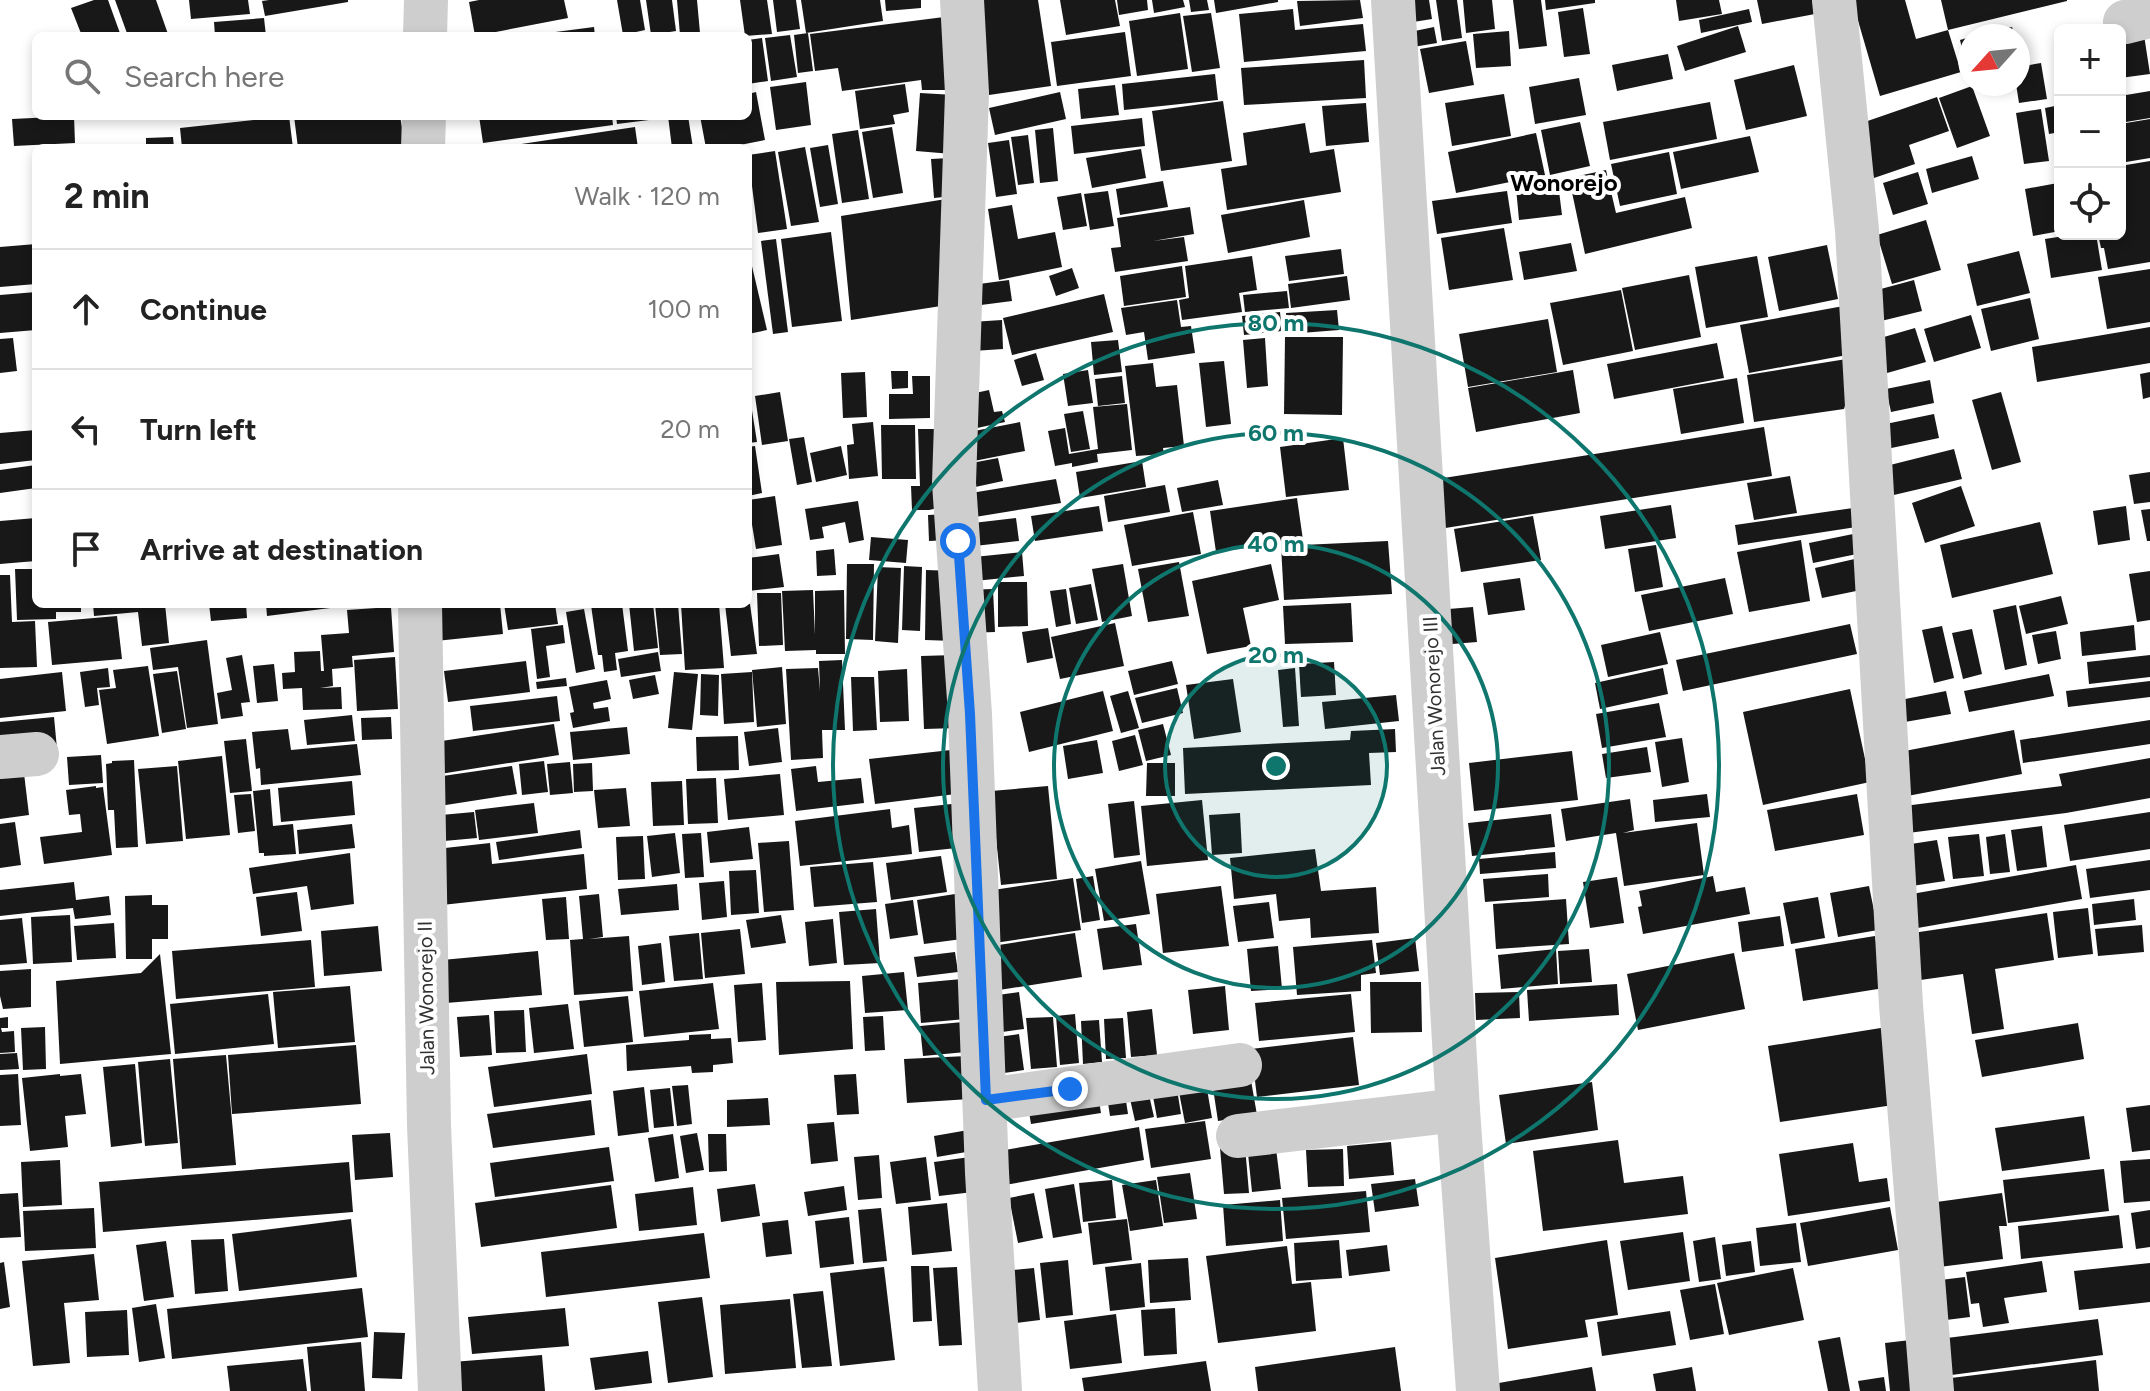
<!DOCTYPE html>
<meta charset="utf-8">
<style>
body{margin:0;font-family:Figtree,sans-serif;background:#f6f6f6;color:#222}
.controls{position:absolute;right:24px;top:24px;display:grid;overflow:hidden;border-radius:12px;box-shadow:0 4px 12px #0003}
.controls button{width:72px;height:72px;display:grid;place-items:center;padding:0;border:0;border-bottom:2px solid #e0e0e0;background:#fff;color:#222;font:40px sans-serif}
.compass{position:absolute;left:1958px;top:24px;width:72px;height:72px;border-radius:50%;background:#fff;box-shadow:0 4px 12px #0003;rotate:243deg}
.stop{position:absolute;width:24px;height:24px;margin:-18px;border:6px solid #1a73e8;border-radius:50%;background:#fff}
.stop.end{background:#1a73e8;border-color:#fff;box-shadow:0 2px 8px #0008}
.list{margin:0;padding:0;list-style:none}
h2{display:flex;justify-content:space-between;align-items:center;height:104px;margin:0;padding:0 32px;font-size:34px}
h2 small{font-size:26px;font-weight:400;color:#767676}
.list li{display:grid;grid-template-columns:52px 1fr auto;gap:24px;align-items:center;box-sizing:border-box;height:120px;padding:0 32px;border-top:2px solid #e0e0e0}
.list b{display:block;font-size:30px;white-space:nowrap}
.list em{font-size:26px;font-style:normal;color:#767676}
.icon{flex:none;width:44px;height:44px;fill:none;stroke:currentColor;stroke-width:2;stroke-linecap:round;stroke-linejoin:round}
.map{position:relative;flex:none;width:2150px;height:1391px;overflow:hidden}
.search{position:absolute;background:#fff;box-shadow:0 4px 12px #0003;left:32px;top:32px;width:720px;height:88px;display:flex;align-items:center;gap:20px;box-sizing:border-box;padding:0 28px;border-radius:12px;color:#767676;font-size:30px}
.panel{position:absolute;background:#fff;box-shadow:0 4px 12px #0003;left:32px;top:144px;width:720px;height:464px;border-radius:12px}
.map>svg:first-child{display:block}
.building{fill:#181818}
.lines{fill:none;stroke-linecap:round;stroke-linejoin:round}
.minor{stroke:#cecece;stroke-width:44}
.route{stroke:#1a73e8;stroke-width:10}
.ring{fill:none;stroke:#0f766e;stroke-width:4}
.labels{text-anchor:middle;stroke-width:8;stroke-linejoin:round;paint-order:stroke}
.street-label{font-size:20px;fill:#313131;stroke:#fff}
.quarter-label{font-size:24px;font-weight:bold;fill:#000;stroke:#fff}
.centre{fill:#0f766e;stroke:#fff;stroke-width:4}
.ring-label{font-size:24px;text-anchor:middle;font-weight:bold;fill:#0f766e;stroke:#fff;stroke-width:8;stroke-linejoin:round;paint-order:stroke}
</style>
<div class="map">
<svg width="2150" height="1391" viewBox="0 0 2150 1391">
<rect width="100%" height="100%" fill="#fff"/>
<g class="building">
<path d="M94,0h14l13,36h-39l-11,-28z"/>
<path d="M115,0h41l12,34 -40,2z"/>
<path d="M189,0h59l2,14 -59,5z"/>
<path d="M269,0h79v2l-83,14 -3,-15z"/>
<path d="M479,0h85l4,18 -93,18 -6,-34z"/>
<path d="M617,0h23l5,30 -22,5z"/>
<path d="M646,0h26l4,31 -25,4z"/>
<path d="M677,0h20l3,33 -20,2z"/>
<path d="M740,0h27l5,34 -27,2z"/>
<path d="M773,0h23l4,29 -23,3z"/>
<path d="M801,0h79l3,21 -77,12z"/>
<path d="M885,0h36v8l-35,3z"/>
<path d="M975,0h63l13,86 -62,9z"/>
<path d="M1060,0h55l5,26 -54,9z"/>
<path d="M1117,0h30l1,10 -29,5z"/>
<path d="M1152,0h31l2,7 -31,6z"/>
<path d="M1189,0h18l2,10 -18,2z"/>
<path d="M1214,0h64v2l-62,11z"/>
<path d="M1360,0l3,18 -63,8 -3,-25z"/>
<path d="M1403,0h26l3,19 -25,4z"/>
<path d="M1436,0h21l5,38 -20,3z"/>
<path d="M1463,0h29l3,29 -29,4z"/>
<path d="M1513,0h28l6,46 -28,3z"/>
<path d="M1545,0h50v3l-49,7z"/>
<path d="M1676,0h43l3,14 -43,7z"/>
<path d="M1757,0h55l3,14 -53,10z"/>
<path d="M1852,0h53l11,39 32,-9 13,42 -81,24z"/>
<path d="M1941,0h126v1l-119,29z"/>
<path d="M1583,8l7,46 -26,3 -6,-45z"/>
<path d="M1293,9l2,21 68,-6 3,27 -122,11 -5,-48z"/>
<path d="M1749,9l3,13 -51,11 -2,-13z"/>
<path d="M1180,13l8,56 -51,7 -8,-55z"/>
<path d="M1211,13l9,55 -28,4 -9,-56z"/>
<path d="M952,16l8,74h-38l-1,-10 -79,11 -4,-23 -23,3 -5,-37z"/>
<path d="M264,18l2,18h-51l-1,-14z"/>
<path d="M1738,26l8,26 -61,19 -8,-25z"/>
<path d="M594,27l1,9h-55v-2z"/>
<path d="M1434,27l3,16 -30,5 -2,-15z"/>
<path d="M2012,27l3,9h-35v-1z"/>
<path d="M1509,31l2,35 -35,2 -3,-34z"/>
<path d="M1125,32l6,44 -74,10 -6,-44z"/>
<path d="M808,33l5,38 -15,2 -4,-38z"/>
<path d="M790,35l7,42 -26,4 -6,-43z"/>
<path d="M2144,35l6,39 -30,4v-40z"/>
<path d="M1970,37v40h-1l-9,-37z"/>
<path d="M762,38l6,43 -20,3v-44z"/>
<path d="M1466,41l8,44 -45,8 -9,-44z"/>
<path d="M1668,54l5,25 -56,12 -5,-26z"/>
<path d="M1364,60l2,38 -122,7 -3,-37z"/>
<path d="M2041,63l6,36 -28,4 -3,-19 2,-17z"/>
<path d="M1794,65l13,51 -61,14 -12,-50z"/>
<path d="M1215,74l3,26 -94,10 -2,-26z"/>
<path d="M1579,78l7,37 -51,9 -6,-37z"/>
<path d="M806,82l5,43 -35,5 -6,-43z"/>
<path d="M905,84l4,28 -16,3 2,9 -35,5 -5,-38z"/>
<path d="M1115,85l4,30 -38,4 -3,-30z"/>
<path d="M1972,86l18,50 -33,12 -18,-50z"/>
<path d="M2150,91v27l-30,5v-27z"/>
<path d="M756,92l9,48 -25,5v3h-34l-6,-32h48v-22z"/>
<path d="M1060,92l6,27 -71,16 -6,-27z"/>
<path d="M920,93l35,2 -3,59 -36,-3z"/>
<path d="M1504,94l7,42 -59,10 -7,-43z"/>
<path d="M1937,97l12,34 -40,14 6,19 -41,14 -18,-53z"/>
<path d="M1223,101l9,60 -71,10 -9,-60z"/>
<path d="M1710,102l7,37 -107,21 -7,-38z"/>
<path d="M1366,103l3,39 -43,4 -4,-40z"/>
<path d="M2060,105v27l-11,2 -4,-26z"/>
<path d="M2041,109l8,52 -25,3 -8,-51z"/>
<path d="M74,116l1,27 -61,3 -2,-27z"/>
<path d="M289,116l4,32h-111l-2,-20z"/>
<path d="M294,116h106l5,29 -20,3h-87z"/>
<path d="M479,116h133l1,9 -130,18z"/>
<path d="M616,116h41v3l-40,5z"/>
<path d="M668,116h20l5,32h-21z"/>
<path d="M1142,118l3,28 -71,8 -3,-28z"/>
<path d="M2150,119v39l-30,5v-39z"/>
<path d="M1580,122l10,44 -40,9 -9,-45z"/>
<path d="M1305,123l5,30 24,-4 7,43 -114,18 -6,-41 26,-4 -4,-32z"/>
<path d="M635,127l3,21h-130v-2z"/>
<path d="M892,127l11,66 -30,5 -11,-66z"/>
<path d="M1053,128l5,53 -18,2 -5,-53z"/>
<path d="M858,130l11,69 -27,4 -10,-69z"/>
<path d="M1536,133l9,42 -89,18 -8,-41z"/>
<path d="M1028,135l6,48 -16,2 -7,-48z"/>
<path d="M1750,136l9,36 -78,17 -8,-37z"/>
<path d="M173,137l1,11h-28v-10z"/>
<path d="M1009,140l8,54 -21,3 -8,-54z"/>
<path d="M828,145l10,59 -18,3 -10,-59z"/>
<path d="M805,147l14,75 -28,4 -13,-74z"/>
<path d="M1141,149l5,29 -54,10 -6,-30z"/>
<path d="M775,151l12,78 -29,4 -10,-78z"/>
<path d="M1669,152l8,42 -57,12 -9,-42z"/>
<path d="M1972,156l7,23 -47,14 -6,-24z"/>
<path d="M950,158l3,38 -19,2 -3,-39z"/>
<path d="M2150,161v101l-42,7 -4,-21h-3l-3,-14h22v-68z"/>
<path d="M1606,170l10,43 69,-16 7,31 -107,26 -16,-76z"/>
<path d="M1918,172l10,32 -35,11 -10,-32z"/>
<path d="M1163,181l5,26 -48,8 -4,-26z"/>
<path d="M1558,183l4,32 -43,5 -3,-32z"/>
<path d="M2058,183l2,48 -27,5 -8,-47z"/>
<path d="M1108,191l6,35 -24,4 -6,-36z"/>
<path d="M1507,191l5,32 -75,11 -5,-33z"/>
<path d="M1081,193l6,33 -24,4 -6,-33z"/>
<path d="M946,199l8,105 -103,16 -10,-104z"/>
<path d="M1304,200l6,37 -82,16 -7,-38z"/>
<path d="M1012,205l6,34 37,-7 7,35 -63,13 -11,-71z"/>
<path d="M1190,207l4,27 -41,7 31,-4 4,24 -73,11 -4,-24 10,-1 -4,-29z"/>
<path d="M1926,220l15,50 -49,14 -15,-49z"/>
<path d="M1504,228l9,52 -64,10 -8,-52z"/>
<path d="M831,232l11,89 -50,6 -11,-88z"/>
<path d="M2077,234h19l6,36 -51,8 -6,-39z"/>
<path d="M776,239l12,93 -15,2 -12,-93z"/>
<path d="M1571,243l6,28 -53,9 -5,-28z"/>
<path d="M36,244v40l-36,3v-40z"/>
<path d="M1827,245l11,54 -59,12 -11,-54z"/>
<path d="M1341,249l3,25 -55,7 -4,-25z"/>
<path d="M2019,251l11,42 -53,13 -10,-42z"/>
<path d="M1252,256l5,34 -18,3 3,19 -60,8 -3,-20 10,-2 -4,-32z"/>
<path d="M1757,256l11,61 -62,11 -11,-61z"/>
<path d="M751,262l16,68 -19,4v-71z"/>
<path d="M1182,266l4,31 -62,9 -4,-30z"/>
<path d="M1072,268l7,20 -23,8 -7,-20z"/>
<path d="M2150,269v53l-43,7 -9,-52z"/>
<path d="M1689,275l12,62 -66,13 -13,-62z"/>
<path d="M1347,276l3,24 -59,8 -3,-24z"/>
<path d="M1009,280l3,21 -31,4 -2,-21z"/>
<path d="M1914,280l8,31 -49,12 -7,-30z"/>
<path d="M1621,290l12,61 -70,14 -13,-62z"/>
<path d="M1287,291l2,17 -44,4 -2,-17z"/>
<path d="M36,292v38l-36,3v-38z"/>
<path d="M1104,294l9,38 -101,23 -9,-37z"/>
<path d="M2030,298l9,41 -48,12 -10,-42z"/>
<path d="M1177,300l4,27 10,-1 4,27 -47,7 -4,-28 -18,3 -5,-27z"/>
<path d="M1849,305l9,48 -109,20 -9,-48z"/>
<path d="M1337,310l2,20 -51,4 -2,-21z"/>
<path d="M1280,312l2,19 -38,4 -2,-19z"/>
<path d="M1971,315l10,33 -47,14 -10,-33z"/>
<path d="M1548,319l9,53 -89,15 -9,-53z"/>
<path d="M1002,320l1,29 -30,2 -2,-29z"/>
<path d="M2150,327v36l-113,19 -5,-35z"/>
<path d="M1915,328l11,34 -46,13 -10,-34z"/>
<path d="M1285,337h58l-1,78 -58,-1z"/>
<path d="M13,338l4,33 -17,2v-34z"/>
<path d="M1265,338l3,48 -21,2 -4,-48z"/>
<path d="M1118,340l4,32 -28,3 -3,-33z"/>
<path d="M1717,343l7,35 -110,21 -7,-35z"/>
<path d="M1036,353l8,27 -22,6 -8,-26z"/>
<path d="M1859,357l-15,52 -90,13 -7,-47z"/>
<path d="M1224,361l7,63 -25,3 -7,-64z"/>
<path d="M1153,363l3,24 21,-2 7,61 -21,2 1,6 -28,2 -11,-90z"/>
<path d="M1088,370l5,33 -25,3 -5,-32z"/>
<path d="M1573,370l7,43 -104,19 -8,-44z"/>
<path d="M891,371h17v17l-16,1z"/>
<path d="M865,372l2,45 -24,1 -2,-45z"/>
<path d="M2150,372v25l-7,2 -3,-25z"/>
<path d="M912,376h18v42l-41,1v-25h24z"/>
<path d="M1122,376l3,27 -27,3 -3,-27z"/>
<path d="M1737,378l7,45 -63,11 -8,-45z"/>
<path d="M1930,380l4,23 -43,9 -5,-23z"/>
<path d="M989,390l5,22 8,-1 3,11 -42,9 3,-36z"/>
<path d="M780,392l8,49 -26,4 -7,-49z"/>
<path d="M2001,392l20,70 -29,8 -20,-70z"/>
<path d="M748,404h3l6,38 -9,1z"/>
<path d="M1127,404l5,46 -35,4 1,8 -26,5v-4l-17,3 -7,-35 17,-3 4,26 29,-5 -5,-42z"/>
<path d="M1083,411l7,38 -19,3 -7,-38z"/>
<path d="M1934,414l5,24 -62,13 -6,-24z"/>
<path d="M873,422l5,54 -29,3 -2,-34 7,-1 -2,-20z"/>
<path d="M1020,422l5,29 -51,10 -5,-29z"/>
<path d="M881,425h34l1,54h-34z"/>
<path d="M1764,427l8,49 -333,53 -8,-49z"/>
<path d="M918,429h17l3,79 -9,2h-17l-1,-24h9z"/>
<path d="M36,430v30l-36,4v-31z"/>
<path d="M804,437l8,45 -15,3 -8,-46z"/>
<path d="M1343,438l6,52 -63,7 -6,-50z"/>
<path d="M755,446l7,47 -14,3v-49z"/>
<path d="M841,446l6,29 -31,7 -6,-29z"/>
<path d="M1954,449l8,30 -81,19 -7,-29z"/>
<path d="M998,458l5,23 -37,8 -5,-24z"/>
<path d="M1142,461l4,26 -66,11 -4,-26z"/>
<path d="M36,465v23l-36,5v-23z"/>
<path d="M2150,472v30l-16,2 -5,-29z"/>
<path d="M1790,476l7,37 -43,7 -7,-37z"/>
<path d="M1056,479l5,24 -86,14 -4,-24z"/>
<path d="M1218,480l5,25 -41,7 -5,-24z"/>
<path d="M1165,485l5,27 -62,10 -4,-26z"/>
<path d="M1961,486l14,40 -50,17 -13,-40z"/>
<path d="M775,496l7,49 -26,4 -8,-49z"/>
<path d="M1297,498l6,42 -87,12 -6,-41z"/>
<path d="M858,501l6,39 -15,3 -4,-21 -23,5 2,11 -14,2 -5,-31z"/>
<path d="M1671,505l5,33 -71,11 -5,-33z"/>
<path d="M1099,506l4,25 -68,10 -4,-25z"/>
<path d="M2126,506l4,34 -32,5 -5,-34z"/>
<path d="M1860,507l3,19 -125,19 -3,-20z"/>
<path d="M2150,509v32h-3l-6,-31z"/>
<path d="M1193,512l8,42 -69,12 -8,-41z"/>
<path d="M948,514l1,26 -20,1 -1,-26z"/>
<path d="M1533,516l8,44 -80,12 -7,-43z"/>
<path d="M36,518v43l-36,3v-43z"/>
<path d="M1016,518l3,23 -44,5 -2,-23z"/>
<path d="M2040,522l13,52 -101,24 -12,-53z"/>
<path d="M1858,533l4,20 -49,10 -4,-20z"/>
<path d="M871,537l37,3 -2,23 -37,-3z"/>
<path d="M1801,540l9,61 -61,11 -12,-60z"/>
<path d="M1388,541l4,53 -108,6 -3,-54z"/>
<path d="M1656,545l7,42 -28,5 -7,-43z"/>
<path d="M834,549l2,26 -19,1 -1,-25z"/>
<path d="M1022,552l2,24 -49,5 -1,-24z"/>
<path d="M779,554l5,33 -36,4v-33z"/>
<path d="M1859,558l7,31 -44,9 -7,-30z"/>
<path d="M1179,562l10,54 -41,6 -10,-53z"/>
<path d="M847,564h27l-1,76 -27,-1z"/>
<path d="M1123,564l9,52 -30,6 -10,-53z"/>
<path d="M1271,564l8,36 -36,8 8,38 -44,8 -15,-73z"/>
<path d="M904,566l18,1 -2,64 -18,-1z"/>
<path d="M878,567l23,1 -3,75 -23,-2z"/>
<path d="M15,569h21v35h45v8h-25v7l-39,1z"/>
<path d="M926,570l29,1 -1,70 -29,-1z"/>
<path d="M2150,571v49l-13,2 -8,-48z"/>
<path d="M0,575h10l2,47 23,-1 2,46 -37,1z"/>
<path d="M1520,578l5,32 -37,5 -5,-32z"/>
<path d="M1725,578l8,36 -84,17 -8,-36z"/>
<path d="M998,582h29l1,44 -30,1z"/>
<path d="M1091,584l7,36 -22,4 -7,-36z"/>
<path d="M993,589l2,43 -29,1 -2,-43z"/>
<path d="M1066,589l5,35 -15,3 -6,-36z"/>
<path d="M813,590l2,45v-44l29,-1 1,64h-29v-4l-31,1 -3,-60z"/>
<path d="M757,593h24l2,52 -24,1z"/>
<path d="M2061,596l7,28 -42,10 -7,-28z"/>
<path d="M1351,603l2,39 -68,2 -2,-38z"/>
<path d="M93,604h47v2l25,-2 4,39 -27,3 -4,-34 -44,4z"/>
<path d="M209,604h37l1,14 -36,3z"/>
<path d="M266,604h80v2l-79,10z"/>
<path d="M461,604h39l3,30 -67,7 -4,-34z"/>
<path d="M504,604h51l3,20 -50,6z"/>
<path d="M622,604l6,47 -13,2 2,17 -13,2 -2,-17h-4l-7,-50z"/>
<path d="M629,604h24l5,44 -24,3z"/>
<path d="M655,604h23l4,50 -22,1z"/>
<path d="M681,604h38l5,64 -39,2z"/>
<path d="M725,604h25l7,50 -26,2z"/>
<path d="M2016,605l11,60 -22,5 -12,-60z"/>
<path d="M391,607l3,45 -42,4 1,11 -21,2 1,17 -13,2 21,-1 1,22 -39,1 -1,-22 -19,1 -1,-16 13,-1 -1,-20 26,-1 1,20h3l-3,-36 28,-2 -2,-23z"/>
<path d="M1473,607l4,35 -37,3 -4,-35z"/>
<path d="M584,609l11,60 -19,4 -10,-61z"/>
<path d="M117,616l5,43 -70,6 -4,-43z"/>
<path d="M1115,623l9,43 -64,13 -9,-42z"/>
<path d="M1850,624l7,30 -174,37 -7,-31z"/>
<path d="M563,625l2,18 -19,3 4,31 -13,2 -6,-50z"/>
<path d="M2134,625l2,25 -54,6 -2,-24z"/>
<path d="M1942,626l12,52 -20,5 -12,-53z"/>
<path d="M1048,628l5,30 -26,5 -5,-31z"/>
<path d="M1972,629l10,45 -19,5 -11,-46z"/>
<path d="M2056,631l5,28 -23,5 -6,-29z"/>
<path d="M1660,632l8,32 -60,13 -7,-32z"/>
<path d="M207,640l11,84 -31,4 -9,-61 -25,3 -3,-22z"/>
<path d="M658,652l3,19 -40,6 -3,-18z"/>
<path d="M242,655l8,47 -9,1 2,13 -22,3 -4,-26 15,-3 -6,-32z"/>
<path d="M955,655l3,73 -34,1 -3,-73z"/>
<path d="M2150,655v22l-61,7 -2,-22z"/>
<path d="M395,657l3,52 -41,2 -3,-51z"/>
<path d="M842,660l3,70h-23l1,28 -32,2 -5,-91 32,-1 2,23 -1,-30z"/>
<path d="M526,661l4,31 -82,10 -4,-31z"/>
<path d="M1172,661l6,23 -44,11 -6,-24z"/>
<path d="M1334,662l2,33 -35,2 -2,-33z"/>
<path d="M274,664l4,37 -21,2 -4,-37z"/>
<path d="M148,666l11,70 -52,8 -8,-54 17,-2 -3,-18z"/>
<path d="M782,667l4,57 -29,3 -5,-57z"/>
<path d="M108,668l2,19 -13,1 2,17 -14,2 -5,-35z"/>
<path d="M1295,668l4,58 -16,1 -5,-57z"/>
<path d="M1663,668l5,26 -68,15 -5,-26z"/>
<path d="M907,669l2,52 -29,1 -2,-51z"/>
<path d="M177,671l9,58 -24,4 -9,-59z"/>
<path d="M62,672l4,39 -66,7v-39z"/>
<path d="M674,672l24,2 -6,56 -24,-2z"/>
<path d="M752,672l2,50 -30,2 -3,-50z"/>
<path d="M701,674l18,1 -1,41 -18,-1z"/>
<path d="M2049,674l5,22 -85,16 -5,-21z"/>
<path d="M655,675l4,19 -26,5 -4,-19z"/>
<path d="M851,677h23l3,53 -24,1z"/>
<path d="M566,678l1,8 -30,3 -1,-7z"/>
<path d="M1233,679l8,53 -47,7 -8,-54z"/>
<path d="M607,680l4,19 -18,4 1,6 14,-2 2,14 -37,7 -3,-15 4,-1 -5,-25z"/>
<path d="M2150,681v16l-82,10 -2,-16z"/>
<path d="M1177,688l6,25 -41,10 -7,-25z"/>
<path d="M1850,689l20,93 -107,23 -20,-93z"/>
<path d="M1103,691l10,40 -84,21 -9,-40z"/>
<path d="M1128,691l11,37 -18,5 -11,-37z"/>
<path d="M1946,691l5,23 -52,9 -4,-22z"/>
<path d="M1396,695l3,26 -74,8 -3,-27z"/>
<path d="M557,696l3,25 -87,10 -3,-25z"/>
<path d="M1659,703l7,34 -64,11 -6,-34z"/>
<path d="M352,715l3,26 -48,4 -3,-25z"/>
<path d="M54,717l3,32 -57,7v-34z"/>
<path d="M391,717l1,22 -30,1 -1,-22z"/>
<path d="M2150,720v24l-127,19 -3,-23z"/>
<path d="M554,724l5,31 -119,19 -5,-32z"/>
<path d="M1163,724l8,31 -25,6 -8,-31z"/>
<path d="M627,727l3,27 -57,6 -3,-28z"/>
<path d="M778,728l4,34 -33,4 -5,-34z"/>
<path d="M288,729l3,21 66,-6 4,31 -100,10 -1,-17 -4,1 -4,-37z"/>
<path d="M1395,729l1,23 -27,1 2,32 -186,9 -2,-46 167,-8 1,-9z"/>
<path d="M2014,730l8,44 -125,24 -8,-44z"/>
<path d="M1135,735l8,30 -24,6 -7,-30z"/>
<path d="M738,736l1,34 -42,1 -1,-34z"/>
<path d="M1682,738l7,44 -27,5 -7,-45z"/>
<path d="M246,739l6,52 -22,2 -6,-52z"/>
<path d="M1097,740l6,33 -35,6 -5,-33z"/>
<path d="M1647,747l4,25 -45,6 -4,-24z"/>
<path d="M951,750l5,44 -81,10 -6,-45z"/>
<path d="M1572,751l6,49 -104,11 -5,-48z"/>
<path d="M101,755l2,28 -34,2 -2,-28z"/>
<path d="M222,756l8,79 -44,4 -8,-78z"/>
<path d="M2150,758v40l-84,15 -158,20 -4,-27 158,-20 -3,-12z"/>
<path d="M134,760l4,87 -22,1 -2,-38h-6l-2,-46 6,-1v-2z"/>
<path d="M544,761l4,31 -26,3 -3,-31z"/>
<path d="M570,762l3,31 -23,2 -3,-31z"/>
<path d="M592,763l1,28 -19,1 -1,-28z"/>
<path d="M1147,763h28v33h-29z"/>
<path d="M23,765l6,50 -29,4v-52z"/>
<path d="M177,766l6,75 -37,3 -8,-75z"/>
<path d="M512,766l5,28 -84,13 -4,-29z"/>
<path d="M816,766l2,16 43,-4 3,25 -68,8 -5,-42z"/>
<path d="M780,774l4,41 -56,5 -4,-41z"/>
<path d="M716,778l2,45 -30,1 -2,-45z"/>
<path d="M352,781l3,34 -74,7 -3,-34z"/>
<path d="M682,781l2,44 -31,1 -2,-44z"/>
<path d="M96,786v2l7,-1 9,68 -68,9 -4,-27 42,-5 -2,-18 -11,1 -3,-25z"/>
<path d="M1048,786l9,93 -56,6 -10,-94z"/>
<path d="M626,788l4,38 -32,2 -4,-38z"/>
<path d="M270,789l3,37 20,-2 3,30 -32,2v-3h-5l-6,-62z"/>
<path d="M251,794l4,37 -17,2 -4,-38z"/>
<path d="M1707,794l3,23 -55,5 -2,-22z"/>
<path d="M1857,794l7,41 -89,16 -8,-41z"/>
<path d="M1630,799l4,31 -11,3 74,-10 7,52 -80,11 -8,-53 -50,8 -5,-32z"/>
<path d="M1202,800l6,60 -61,6 -6,-60z"/>
<path d="M1134,801l6,54 -26,3 -6,-54z"/>
<path d="M534,803l4,30 -59,7 -4,-30z"/>
<path d="M961,803l5,44 -47,5 -5,-44z"/>
<path d="M890,809l2,19 17,-3 3,29 -112,12 -5,-45z"/>
<path d="M474,812l3,26 -44,4 -3,-26z"/>
<path d="M2150,812v37l-80,12 -6,-36z"/>
<path d="M1240,813l2,40 -30,2 -3,-40z"/>
<path d="M1551,814l4,33 -83,9 -4,-33z"/>
<path d="M15,822l6,43 -21,3v-44z"/>
<path d="M352,824l3,24 -56,6 -2,-24z"/>
<path d="M2042,826l5,41 -30,4 -6,-41z"/>
<path d="M749,827l4,32 -43,4 -3,-31z"/>
<path d="M580,830l2,18 -83,12 -3,-18z"/>
<path d="M675,833l5,40 -28,4 -5,-41z"/>
<path d="M701,833l3,44 -19,1 -3,-44z"/>
<path d="M1979,834l5,42 -31,3 -5,-42z"/>
<path d="M2005,834l5,38 -20,2 -4,-37z"/>
<path d="M643,836l2,43 -27,1 -2,-43z"/>
<path d="M1937,840l8,41 -40,6 -7,-41z"/>
<path d="M789,841l5,69 -30,2 -6,-69z"/>
<path d="M490,843l2,21 92,-10 3,35 -154,17 -6,-56z"/>
<path d="M1315,849l6,42 55,-4 3,46 -68,5 -1,-20 -31,3 -3,-27 -42,5 -4,-41z"/>
<path d="M1555,852l1,16 -76,6 -1,-15z"/>
<path d="M350,853l4,51 -43,6 -4,-24 -54,8 -4,-26z"/>
<path d="M941,856l6,36 -56,8 -5,-37z"/>
<path d="M2150,860v30l-60,8 -4,-29z"/>
<path d="M1141,861l9,53 -46,7 -9,-52z"/>
<path d="M873,862l4,40 -63,5 -4,-40z"/>
<path d="M2076,865l6,34 -170,30 -6,-34z"/>
<path d="M756,870l3,43 -28,2 -2,-44z"/>
<path d="M1548,874l1,23 -64,5 -2,-23z"/>
<path d="M1093,876l7,44 -18,3 -6,-44z"/>
<path d="M1713,876l3,16 29,-5 5,27 -107,20 -5,-27 4,-1 -3,-15z"/>
<path d="M1617,877l7,46 -34,5 -7,-46z"/>
<path d="M1073,878l8,52 -93,14 -8,-52z"/>
<path d="M724,881l3,36 -25,3 -3,-37z"/>
<path d="M74,882l2,18 33,-4 2,19 -36,4 -2,-11 -73,8v-26z"/>
<path d="M677,884l2,26 -58,5 -3,-26z"/>
<path d="M1221,886l8,60 -66,7 -7,-59z"/>
<path d="M1869,886l9,44 -40,7 -8,-44z"/>
<path d="M297,892l5,39 -41,5 -5,-39z"/>
<path d="M599,894l4,43 -14,2 40,-3 4,55 -59,4 -4,-55 13,-1 -4,-43z"/>
<path d="M955,894l7,45 -38,5 -7,-44z"/>
<path d="M152,895v10h16v34h-16v20h-26l-1,-63z"/>
<path d="M566,897l3,42 -23,1 -4,-41z"/>
<path d="M1818,897l7,41 -34,6 -8,-41z"/>
<path d="M1566,899l3,45 -73,5 -3,-45z"/>
<path d="M2134,899l2,21 -42,5 -2,-21z"/>
<path d="M913,900l5,35 -28,4 -5,-35z"/>
<path d="M1269,902l5,36 -36,4 -5,-36z"/>
<path d="M2088,908l5,46 -35,4 -5,-46z"/>
<path d="M876,909l4,54 -36,2 -5,-53z"/>
<path d="M2047,913l7,47 -59,9 9,60 -32,5 -9,-60 -57,8 -7,-47z"/>
<path d="M70,915l2,47 -39,2 -2,-47z"/>
<path d="M781,915l5,28 -35,5 -5,-28z"/>
<path d="M1780,916l4,30 -42,6 -4,-30z"/>
<path d="M22,918l5,45 -27,2v-45z"/>
<path d="M833,919l4,44 -28,3 -4,-44z"/>
<path d="M114,923l2,35 -39,2 -3,-34z"/>
<path d="M1136,924l6,41 -39,5 -6,-41z"/>
<path d="M2142,925l2,27 -46,4 -3,-27z"/>
<path d="M378,926l4,45 -58,5 -3,-45z"/>
<path d="M740,929l5,45 -40,4 -4,-45z"/>
<path d="M699,933l4,46 -29,2 -5,-45z"/>
<path d="M1075,933l7,44 -89,14 -7,-44z"/>
<path d="M1875,936l9,52 -81,13 -8,-52z"/>
<path d="M1415,938l4,33 -39,4 -4,-32z"/>
<path d="M311,940l4,47 -139,12 -4,-48z"/>
<path d="M1372,940l4,33 -15,2v16l-64,4 -4,-48z"/>
<path d="M661,943l4,39 -23,3 -4,-39z"/>
<path d="M1278,946l4,43 -31,2 -4,-42z"/>
<path d="M1556,949l2,35 -57,5 -3,-34z"/>
<path d="M1589,949l3,33 -32,2 -2,-33z"/>
<path d="M538,951l4,44 -96,8 -4,-43z"/>
<path d="M955,952l3,20 -41,5 -3,-20z"/>
<path d="M1734,953l11,56 -107,21 -11,-56z"/>
<path d="M160,954l11,100 -111,10 -4,-83 85,-8z"/>
<path d="M31,969v38l-28,2 -3,-13v-25z"/>
<path d="M904,972l4,38 -43,3 -3,-37z"/>
<path d="M962,979l4,40 -45,4 -3,-40z"/>
<path d="M850,981l3,68 -74,6 -3,-73z"/>
<path d="M1370,982h51l1,50 -51,1z"/>
<path d="M713,983l6,46 -75,8 -5,-46z"/>
<path d="M762,983l4,57 -28,2 -4,-57z"/>
<path d="M1617,984l2,31 -90,6 -2,-31z"/>
<path d="M350,986l5,56 -77,6 -5,-56z"/>
<path d="M1225,986l4,44 -36,4 -5,-44z"/>
<path d="M1019,992l5,37 -29,4 -5,-37z"/>
<path d="M1519,992l1,26 -44,2 -1,-27z"/>
<path d="M268,994l6,50 -99,10 -5,-50z"/>
<path d="M1351,994l4,38 -96,9 -4,-38z"/>
<path d="M628,996l5,46 -49,5 -5,-46z"/>
<path d="M568,1004l6,45 -40,4 -5,-45z"/>
<path d="M1152,1009l5,46 -26,2 -4,-45z"/>
<path d="M524,1010l2,42 -30,1 -2,-42z"/>
<path d="M1075,1014l4,49 -19,2 -4,-49z"/>
<path d="M489,1015l3,40 -32,2 -3,-40z"/>
<path d="M883,1016l2,34 -20,1 -2,-34z"/>
<path d="M8,1017v11h-7l1,4 12,-1 1,21 -15,1v-35z"/>
<path d="M1053,1017l4,50 -26,2 -5,-51z"/>
<path d="M1123,1018l3,40 -20,1 -2,-40z"/>
<path d="M1099,1020l3,42 -19,2 -2,-43z"/>
<path d="M963,1022l3,30 -43,4 -3,-30z"/>
<path d="M2078,1023l6,36 -102,18 -7,-37z"/>
<path d="M45,1027l1,42 -23,1 -2,-42z"/>
<path d="M1887,1027l13,77 -120,18 -12,-76z"/>
<path d="M711,1034v5l20,-1 2,25 -20,2v7l-21,1 -1,-7 -64,5 -1,-26 63,-5v-5z"/>
<path d="M1019,1034l5,36 -20,3 -6,-36z"/>
<path d="M1353,1037l6,48 -102,12 -6,-48z"/>
<path d="M356,1045l5,59 -129,10 -4,-59z"/>
<path d="M17,1053l2,16 -19,1v-16z"/>
<path d="M587,1054l5,40 -98,13 -6,-40z"/>
<path d="M226,1055l10,110 -54,4 -9,-110z"/>
<path d="M967,1056l3,43 -63,4 -3,-44z"/>
<path d="M170,1059l8,84 -33,3 -7,-84z"/>
<path d="M135,1064l7,79 -31,4 -8,-80z"/>
<path d="M1249,1069l8,46 -39,6 -7,-46z"/>
<path d="M1204,1072l8,46 -27,5 -9,-46z"/>
<path d="M18,1074l3,51 -21,1v-51z"/>
<path d="M60,1074v2l21,-2 5,40 -21,2 3,31 -38,4 -8,-73z"/>
<path d="M856,1074l3,40 -22,1 -3,-40z"/>
<path d="M1175,1077l6,37 -24,4 -7,-37z"/>
<path d="M1592,1082l6,48 -92,14 -7,-49z"/>
<path d="M688,1085l4,39 -15,2 -5,-40z"/>
<path d="M1147,1086l7,31 -19,4 -7,-31z"/>
<path d="M644,1087l5,45 -31,4 -5,-45z"/>
<path d="M670,1088l4,38 -20,2 -4,-38z"/>
<path d="M1097,1088l4,25 -70,11 -4,-24z"/>
<path d="M1124,1088l4,26 -18,2 -4,-26z"/>
<path d="M768,1098l2,27 -43,2v-27z"/>
<path d="M591,1100l4,35 -102,13 -6,-34z"/>
<path d="M2150,1105v45l-18,2 -6,-44z"/>
<path d="M2084,1116l6,43 -88,12 -7,-43z"/>
<path d="M1205,1121l6,38 -60,9 -6,-39z"/>
<path d="M834,1122l4,39 -27,3 -4,-40z"/>
<path d="M1139,1127l5,33 -139,25 -6,-34z"/>
<path d="M974,1129l4,21 -41,7 -3,-21z"/>
<path d="M390,1133l3,44 -38,3 -3,-45z"/>
<path d="M697,1133l7,37 -18,3 -6,-37z"/>
<path d="M673,1134l6,44 -24,4 -7,-44z"/>
<path d="M708,1134h18l1,37 -18,1z"/>
<path d="M1275,1140l6,49 -29,3 -5,-48z"/>
<path d="M1618,1140l6,43 59,-7 5,38 -145,17 -10,-80z"/>
<path d="M1391,1142l3,33 -45,4 -2,-33z"/>
<path d="M1853,1143l6,39 28,-4 3,23 -102,15 -9,-62z"/>
<path d="M1245,1146l4,47 -25,1 -4,-46z"/>
<path d="M609,1147l5,34 -119,16 -5,-34z"/>
<path d="M1343,1149l1,37 -36,1 -2,-37z"/>
<path d="M879,1155l3,43 -24,2 -4,-43z"/>
<path d="M977,1156l5,35 -43,5 -5,-34z"/>
<path d="M926,1157l5,43 -35,4 -6,-42z"/>
<path d="M2150,1159v42l-26,2 -4,-42z"/>
<path d="M60,1160l2,45 -39,2 -2,-45z"/>
<path d="M349,1162l4,50 -250,20 -4,-50z"/>
<path d="M2104,1169l5,42 -101,12 -5,-43z"/>
<path d="M1190,1173l7,46 -33,4 -7,-46z"/>
<path d="M1415,1179l4,27 -44,6 -4,-28z"/>
<path d="M1112,1180l4,38 -33,4 -4,-39z"/>
<path d="M1156,1180l7,46 -33,5 -8,-46z"/>
<path d="M755,1184l5,32 -39,6 -4,-33z"/>
<path d="M1074,1184l8,49 -29,5 -8,-49z"/>
<path d="M611,1185l6,43 -136,19 -6,-44z"/>
<path d="M844,1186l3,24 -39,6 -4,-24z"/>
<path d="M693,1187l4,38 -58,6 -4,-37z"/>
<path d="M1366,1191l4,41 -84,7 -4,-41z"/>
<path d="M18,1193l3,44 -21,1v-44z"/>
<path d="M1034,1193l9,45 -25,5 -9,-45z"/>
<path d="M2002,1193l5,33h-8l4,33 -72,9 -9,-64z"/>
<path d="M1280,1200l3,41 -57,5 -3,-41z"/>
<path d="M947,1203l5,48 -40,4 -4,-48z"/>
<path d="M1890,1207l8,43 -90,16 -8,-43z"/>
<path d="M94,1208l2,40 -71,3 -2,-40z"/>
<path d="M881,1208l6,53 -24,2 -5,-53z"/>
<path d="M2150,1210v37l-14,2 -5,-36z"/>
<path d="M2119,1215l4,33 -102,11 -3,-33z"/>
<path d="M849,1217l5,47 -34,4 -5,-47z"/>
<path d="M351,1219l6,58 -118,14 -7,-57z"/>
<path d="M1127,1219l5,41 -39,5 -5,-42z"/>
<path d="M788,1220l4,34 -26,3 -4,-34z"/>
<path d="M1796,1223l5,39 -41,4 -4,-38z"/>
<path d="M1683,1232l7,49 -62,9 -8,-49z"/>
<path d="M704,1233l6,45 -164,19 -5,-45z"/>
<path d="M1715,1237l6,42 -22,3 -6,-41z"/>
<path d="M224,1239l4,52 -33,3 -4,-54z"/>
<path d="M1339,1240l3,38 -46,3 -2,-38z"/>
<path d="M1607,1240l11,75 -33,5 3,17 -80,12 -13,-91z"/>
<path d="M166,1241l8,56 -30,4 -8,-56z"/>
<path d="M1751,1241l4,31 -29,4 -4,-31z"/>
<path d="M1387,1245l3,26 -41,5 -3,-26z"/>
<path d="M1287,1246l5,38 19,-2 5,49 -98,12 -12,-87z"/>
<path d="M94,1254l5,46 -35,3 6,60 -37,3 -11,-105z"/>
<path d="M1188,1258l3,42 -41,3 -2,-43z"/>
<path d="M1068,1260l5,55 -27,3 -6,-55z"/>
<path d="M2042,1261l5,31 -43,6 5,25 -26,4 -4,-24 -8,1 -5,-32z"/>
<path d="M4,1262l6,45 -10,2v-46z"/>
<path d="M1141,1263l4,44 -35,4 -5,-44z"/>
<path d="M2150,1263v39l-71,8 -5,-39z"/>
<path d="M911,1266h18l3,55 -19,1z"/>
<path d="M884,1267l11,93 -55,6 -10,-93z"/>
<path d="M957,1267l5,78 -23,1 -6,-78z"/>
<path d="M1034,1268l6,52 -31,4 -6,-53z"/>
<path d="M1793,1268l11,52 -75,15 -12,-52z"/>
<path d="M1965,1277l5,40 -32,4 -6,-40z"/>
<path d="M1715,1284l9,50 -34,6 -10,-50z"/>
<path d="M362,1288l6,49 -196,22 -5,-50z"/>
<path d="M823,1291l9,75 -30,2 -9,-74z"/>
<path d="M702,1297l11,80 -45,6 -10,-81z"/>
<path d="M790,1299l6,69 -71,6 -5,-69z"/>
<path d="M156,1304l9,54 -26,4 -7,-54z"/>
<path d="M565,1308l4,38 -97,8 -4,-37z"/>
<path d="M1175,1308l2,46 -33,2 -3,-46z"/>
<path d="M127,1310l2,45 -42,2 -2,-45z"/>
<path d="M1670,1311l6,34 -74,11 -5,-34z"/>
<path d="M1116,1314l6,49 -52,6 -6,-48z"/>
<path d="M2098,1319l5,36 -159,21 -5,-37z"/>
<path d="M374,1332l31,1 -3,46 -30,-1z"/>
<path d="M1840,1337l10,54h-22l-10,-50z"/>
<path d="M1919,1339l6,52h-35l-5,-48z"/>
<path d="M361,1342l4,49h-54l-4,-44z"/>
<path d="M1395,1347l6,44h-143l-3,-24z"/>
<path d="M648,1351l4,32 -57,7 -5,-32z"/>
<path d="M542,1355l3,36h-91l-2,-29z"/>
<path d="M303,1359l4,32h-77l-3,-25z"/>
<path d="M2096,1360l3,31h-147l-1,-13z"/>
<path d="M1206,1361l5,30h-127l-2,-13z"/>
<path d="M1592,1367l4,24h-102l-1,-7z"/>
<path d="M1692,1367l4,24h-40l-3,-17z"/>
<path d="M1884,1377l2,14h-26l-2,-10z"/>
</g>
<g class="lines">
<g class="minor">
<path d="M962,0l5,93 -13,390 16,231 17,459 13,218"/>
<path d="M1393,0l65,1110 20,281"/>
<path d="M1834,0l23,230 44,775 31,386"/>
<path d="M2125,22l25,-6"/>
<path d="M425,36l1,-36"/>
<path d="M423,148l1,-32"/>
<path d="M420,604l9,521 11,266"/>
<path d="M0,757l37,-3"/>
<path d="M986,1100l254,-35"/>
<path d="M1238,1136l220,-26"/>
</g>
</g>
<g class="lines">
<path class="route" d="M958,541l12,173 16,386 84,-11"/>
</g>
<circle cx="1276" cy="766" r="111" fill="#0f766e" fill-opacity=".12"/>
<g class="ring">
<circle cx="1276" cy="766" r="111"/>
<circle cx="1276" cy="766" r="222"/>
<circle cx="1276" cy="766" r="333"/>
<circle cx="1276" cy="766" r="443"/>
</g>
<g class="labels">
<g class="street-label">
<text transform="translate(1434 696) rotate(-93)" y="7">Jalan Wonorejo III</text>
<text transform="translate(426 998) rotate(-91)" y="7">Jalan Wonorejo II</text>
</g>
<g class="quarter-label">
<text x="1564" y="191">Wonorejo</text>
</g>
</g>
<circle cx="1276" cy="766" r="12" class="centre"/>
<g class="ring-label">
<text x="1276" y="331">80 m</text>
<text x="1276" y="441">60 m</text>
<text x="1276" y="552">40 m</text>
<text x="1276" y="663">20 m</text>
</g>
</svg>
<div class="controls">
<button>+</button>
<button>−</button>
<button><svg class="icon" aria-label="locate" viewBox="0 0 24 24"><circle cx="12" cy="12" r="6"/><path d="M12 2v4M12 18v4M2 12h4M18 12h4"/></svg></button>
</div>
<svg class="compass" viewBox="-18 -18 36 36"><path d="M0-13l5 13h-10z" fill="#e53935"/><path d="M0 13l5-13h-10z" fill="#767676"/></svg>
<div class="stop" style="left:958px;top:541px"></div>
<div class="stop end" style="left:1070px;top:1089px"></div>
<div class="search"><svg class="icon" aria-label="search" viewBox="0 0 24 24"><circle cx="10" cy="10" r="6"/><path d="M15 15l6 6"/></svg>Search here</div>
<section class="panel">
<h2>2 min<small>Walk · 120 m</small></h2>
<ul class="list">
<li><svg class="icon" aria-label="ahead" viewBox="0 0 24 24"><path d="M12 20V5M6 11l6-6 6 6"/></svg><div><b>Continue</b></div><em>100 m</em></li>
<li><svg class="icon" aria-label="left" viewBox="0 0 24 24"><path d="M17 20v-9H6M10 6l-5 5 5 5"/></svg><div><b>Turn left</b></div><em>20 m</em></li>
<li><svg class="icon" aria-label="arrive" viewBox="0 0 24 24"><path d="M6 21V4h12l-3 4 3 4H6"/></svg><div><b>Arrive at destination</b></div></li>
</ul>
</section>
</div>
